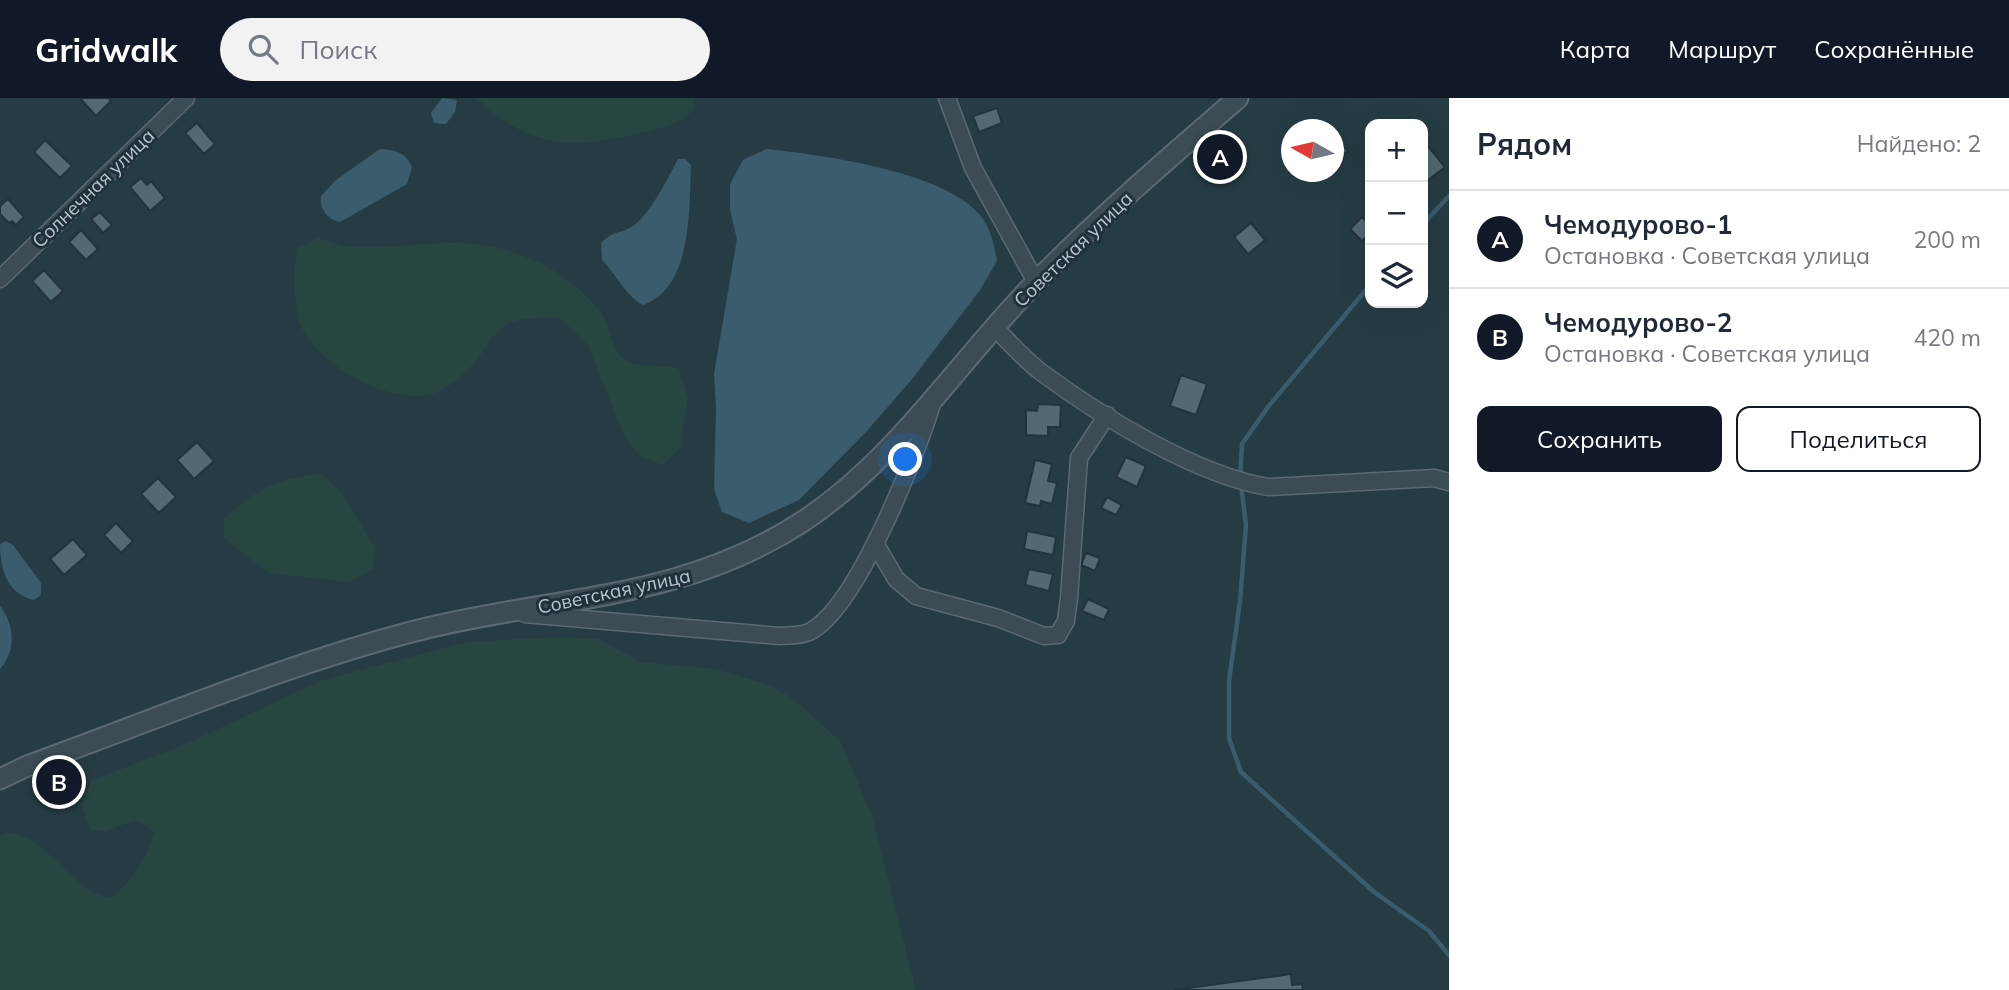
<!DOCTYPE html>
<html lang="ru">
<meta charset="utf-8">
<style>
body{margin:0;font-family:Mulish,sans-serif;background:#f2f2f3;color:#1f2937}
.controls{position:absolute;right:21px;top:21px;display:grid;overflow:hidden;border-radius:14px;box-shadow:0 7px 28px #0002}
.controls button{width:63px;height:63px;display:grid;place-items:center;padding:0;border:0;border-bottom:2px solid #e0e1e3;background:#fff;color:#1f2937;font:35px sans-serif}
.compass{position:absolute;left:1281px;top:21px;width:63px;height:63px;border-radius:50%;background:#fff;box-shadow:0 7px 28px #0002;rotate:278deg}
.you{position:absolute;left:906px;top:362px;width:24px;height:24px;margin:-18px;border:5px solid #fff;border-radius:50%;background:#1a73e8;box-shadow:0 0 0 10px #1a73e833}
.badge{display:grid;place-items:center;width:46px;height:46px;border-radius:50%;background:#111827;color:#fff;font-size:23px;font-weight:700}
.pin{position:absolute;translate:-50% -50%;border:4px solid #fff;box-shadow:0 2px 7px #0006}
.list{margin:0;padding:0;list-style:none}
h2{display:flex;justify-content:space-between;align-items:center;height:91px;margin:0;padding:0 28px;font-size:30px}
h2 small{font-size:23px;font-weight:400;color:#747a83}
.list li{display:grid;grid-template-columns:46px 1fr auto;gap:21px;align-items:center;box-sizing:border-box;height:98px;padding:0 28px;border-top:2px solid #e0e1e3}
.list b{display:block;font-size:26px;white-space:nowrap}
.list p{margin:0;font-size:23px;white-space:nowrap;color:#747a83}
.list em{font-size:23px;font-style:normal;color:#747a83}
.actions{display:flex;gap:14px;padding:21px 28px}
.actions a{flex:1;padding:16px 0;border:2px solid #111827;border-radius:14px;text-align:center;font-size:24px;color:#111827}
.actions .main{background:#111827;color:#fff}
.icon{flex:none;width:38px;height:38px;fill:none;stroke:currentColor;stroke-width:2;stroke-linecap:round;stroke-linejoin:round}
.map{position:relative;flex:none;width:1449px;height:892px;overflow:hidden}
header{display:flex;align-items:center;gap:42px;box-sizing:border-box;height:98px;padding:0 35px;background:#111827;color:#fff}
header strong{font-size:33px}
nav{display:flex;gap:38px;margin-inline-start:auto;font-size:24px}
.search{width:490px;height:63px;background:#f2f2f3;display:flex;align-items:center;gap:18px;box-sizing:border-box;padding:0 24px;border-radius:38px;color:#747a83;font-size:26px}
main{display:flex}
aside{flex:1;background:#fff}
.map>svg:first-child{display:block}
.green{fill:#284641}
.water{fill:#3a5c6c}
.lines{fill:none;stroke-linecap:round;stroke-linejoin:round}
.stream{stroke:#3a5c6c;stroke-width:4.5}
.building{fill:#526872;stroke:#22333c;stroke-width:2}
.minor-casing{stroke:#5a6972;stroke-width:19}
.tertiary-casing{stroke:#5a6972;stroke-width:23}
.minor{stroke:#3b4c54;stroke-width:16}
.tertiary{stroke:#3b4c54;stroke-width:19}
.labels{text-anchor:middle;stroke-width:6;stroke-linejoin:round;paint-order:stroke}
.street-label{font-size:19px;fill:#b9c6ce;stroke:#1f313a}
</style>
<header>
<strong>Gridwalk</strong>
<div class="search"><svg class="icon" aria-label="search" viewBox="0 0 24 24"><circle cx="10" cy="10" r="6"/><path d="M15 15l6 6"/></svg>Поиск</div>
<nav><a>Карта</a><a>Маршрут</a><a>Сохранённые</a></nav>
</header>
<main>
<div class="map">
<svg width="1449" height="892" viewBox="0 0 1449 892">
<rect width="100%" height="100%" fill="#263c45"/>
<g class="green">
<path d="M476,0h218v11c-16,17 -35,19 -58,25 -67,16 -108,13 -160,-36z"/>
<path d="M318,140c12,3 25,9 36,9 59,2 106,-14 164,7 32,11 60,30 82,57 11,14 10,41 27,50 14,8 35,2 52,8l9,29 -8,50 -17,17 -23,-9 -16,-21 -36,-90 -29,-28c-14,1 -34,0 -48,5 -16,6 -25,27 -35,39 -8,10 -22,22 -33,28 -41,25 -129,-24 -143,-66 -7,-23 -6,-50 -3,-74z"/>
<path d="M322,376l19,18 34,56 -3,21 -23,13 -80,-9 -45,-35v-20c34,-28 53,-41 98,-44z"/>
<path d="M560,539l38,2 43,23 74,7 55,16 26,16 44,40 32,75 44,174h-916v-153l3,-3c42,-6 62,56 108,64 21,-18 36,-40 44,-66l-20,-12 -29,11 -16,-2 -9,-24 10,-24 97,-38 135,-63 144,-38z"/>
</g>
<g class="water">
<path d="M442,0l15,2 -2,12 -9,12 -12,-1 -3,-10z"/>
<path d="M380,51c16,1 25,3 32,18l-5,17 -67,38c-12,-2 -21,-13 -19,-26l15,-16z"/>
<path d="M766,51c56,6 177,22 214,66 11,13 14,30 17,46l-17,29 -67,88 -48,55 -66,67 -50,23 -27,-11 -8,-23 2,-80 -2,-35 23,-135 -7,-29v-26l13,-24z"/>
<path d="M678,61h7l6,6c-2,42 2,123 -48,140 -17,-9 -27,-31 -41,-45l-1,-17c12,-12 16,-9 29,-15 19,-11 38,-50 48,-69z"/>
<path d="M5,443l8,4 28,38v12l-7,5c-27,-6 -34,-31 -34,-56z"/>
<path d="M0,508c14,18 17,44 0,63z"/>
</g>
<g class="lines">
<g class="stream">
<path d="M1423,126l26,-28"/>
<path d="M1240,379l2,-33 26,-37 102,-122"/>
<path d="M1241,387l5,40 -6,76 -11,80v57l12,34 133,120 55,39 20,24"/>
</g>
</g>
<g class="building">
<path d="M80,0h28l3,3 -15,15z"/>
<path d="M997,10l5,15 -23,9 -6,-16z"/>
<path d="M197,25l18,21 -11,10 -19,-21z"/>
<path d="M1335,38l13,15 -10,8 -4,-5z"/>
<path d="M45,42l27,26 -12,12 -26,-26z"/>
<path d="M1423,42l22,27 -18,14 -4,-6z"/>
<path d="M141,80l6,7 4,-4 14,17 -15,13 -20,-24z"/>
<path d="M8,101l16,18 -8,8 -4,-4 -3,2 -9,-9v-8z"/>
<path d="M100,114l12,13 -9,8 -12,-14z"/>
<path d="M1362,119l8,8v8l-8,8 -12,-12z"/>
<path d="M1251,125l14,17 -17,14 -14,-17z"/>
<path d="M81,132l17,19 -12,11 -17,-18z"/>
<path d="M44,172l19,21 -12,11 -19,-21z"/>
<path d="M1181,277l26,9 -11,31 -26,-9z"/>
<path d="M1038,306l23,1 -1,22h-12v9l-22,-1v-25l11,1z"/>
<path d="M197,344l17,19 -20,18 -17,-19z"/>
<path d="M1126,359l20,9 -9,21 -21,-10z"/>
<path d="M1035,362l17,4 -4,17 9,2 -5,21 -11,-3 -1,5 -15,-3z"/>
<path d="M158,380l18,19 -17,16 -18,-19z"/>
<path d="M1107,399l15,8 -6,10 -15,-7z"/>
<path d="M116,425l17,18 -12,12 -17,-18z"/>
<path d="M1027,433l29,6 -3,18 -29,-6z"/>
<path d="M73,441l14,16 -23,20 -14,-16z"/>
<path d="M1086,455l14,5 -5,13 -14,-6z"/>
<path d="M1029,471l24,5 -4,17 -24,-6z"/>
<path d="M1088,501l21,10 -5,11 -22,-9z"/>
<path d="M1291,876l1,11 10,-1 1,6h-129z"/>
</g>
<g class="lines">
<defs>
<g id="minor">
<path d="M947,0l26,70 63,114"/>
<path d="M0,181l186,-181"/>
<path d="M995,230c15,15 30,32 46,44 59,44 155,103 227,115l166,-9 15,4"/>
<path d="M875,445l21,36 20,17 82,22 46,18 14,-1 8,-14 3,-23 10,-140 28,-43"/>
<path d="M525,516l255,22c9,-1 23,0 31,-5 47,-26 106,-177 122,-230"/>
</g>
<path id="tertiary" d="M0,681l27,-13c130,-47 259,-102 392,-136 135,-34 262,-29 383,-108 95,-62 157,-162 235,-241 63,-64 133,-124 201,-183"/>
</defs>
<use href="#minor" class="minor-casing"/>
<use href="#tertiary" class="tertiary-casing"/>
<use href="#minor" class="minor"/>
<use href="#tertiary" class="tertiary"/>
</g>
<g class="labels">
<g class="street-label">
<text transform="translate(93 90) rotate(-44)" y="7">Солнечная улица</text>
<text transform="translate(1073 151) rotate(-44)" y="7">Советская улица</text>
<text transform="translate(614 493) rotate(-12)" y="7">Советская улица</text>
</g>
</g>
</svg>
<div class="controls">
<button>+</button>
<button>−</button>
<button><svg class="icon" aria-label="layers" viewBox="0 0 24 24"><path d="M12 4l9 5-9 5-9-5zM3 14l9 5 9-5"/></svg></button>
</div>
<svg class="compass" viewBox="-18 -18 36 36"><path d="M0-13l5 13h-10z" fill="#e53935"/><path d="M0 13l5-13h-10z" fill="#747a83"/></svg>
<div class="you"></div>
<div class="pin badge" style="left:1220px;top:59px">A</div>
<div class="pin badge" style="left:59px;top:684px">B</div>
</div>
<aside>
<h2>Рядом<small>Найдено: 2</small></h2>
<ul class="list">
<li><span class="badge">A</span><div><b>Чемодурово-1</b><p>Остановка · Советская улица</p></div><em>200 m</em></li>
<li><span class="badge">B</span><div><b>Чемодурово-2</b><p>Остановка · Советская улица</p></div><em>420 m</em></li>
</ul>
<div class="actions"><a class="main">Сохранить</a><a>Поделиться</a></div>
</aside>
</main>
